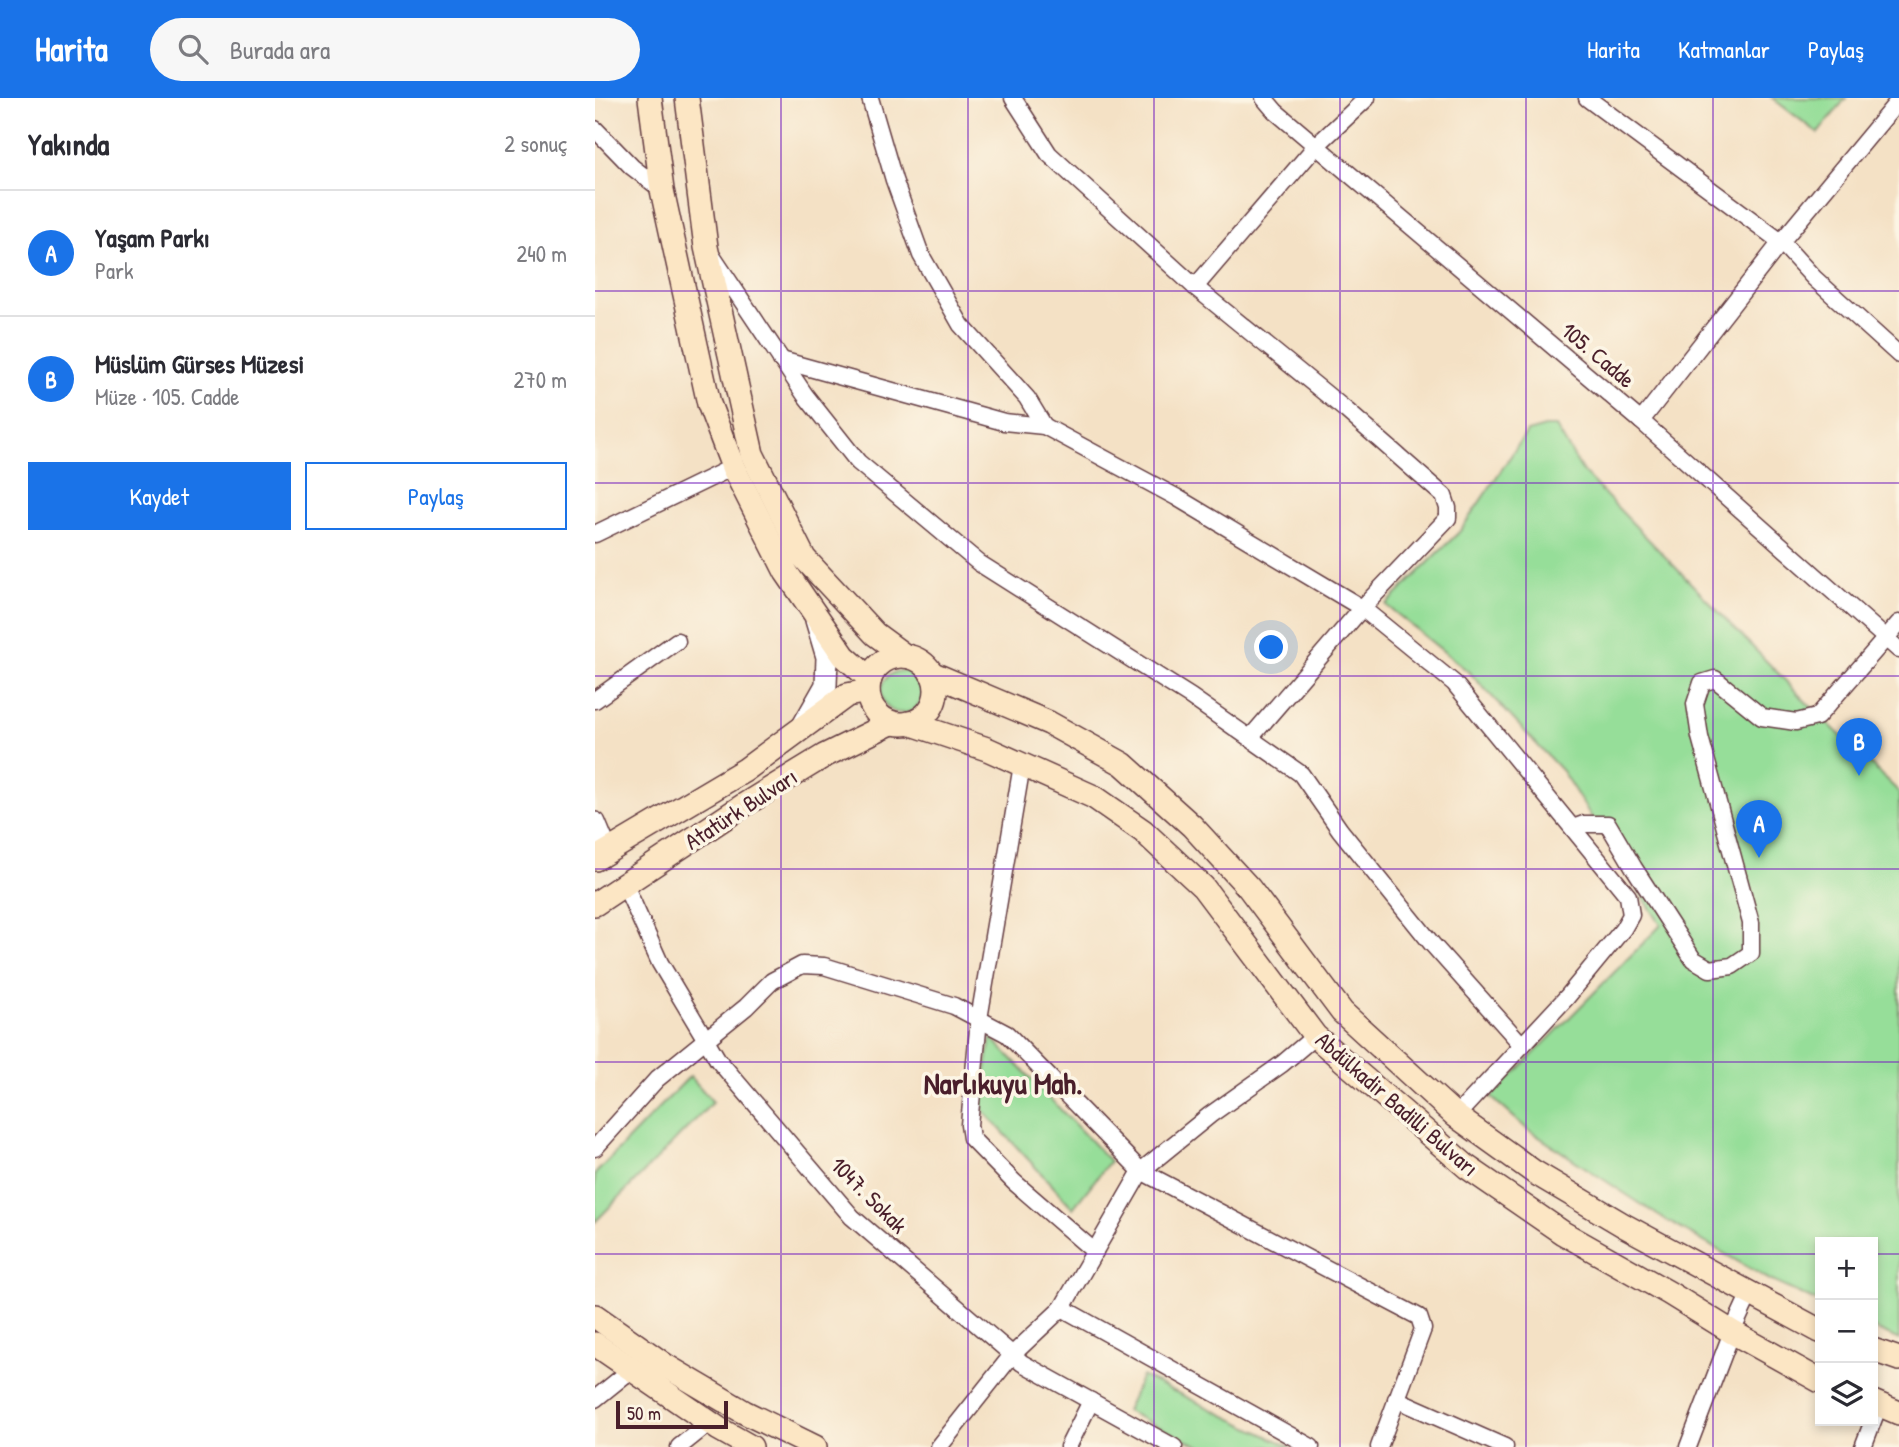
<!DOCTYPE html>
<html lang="tr">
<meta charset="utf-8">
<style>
body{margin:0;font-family:"Patrick Hand",sans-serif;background:#f7f7f7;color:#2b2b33}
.controls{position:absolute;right:21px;bottom:21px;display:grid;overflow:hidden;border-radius:0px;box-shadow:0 4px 10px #0003}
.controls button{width:63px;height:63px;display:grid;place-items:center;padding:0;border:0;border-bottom:2px solid #e1e1e2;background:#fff;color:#2b2b33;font:35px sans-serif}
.scale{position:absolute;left:21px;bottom:18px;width:112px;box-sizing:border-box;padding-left:7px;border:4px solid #4a1f2b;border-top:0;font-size:19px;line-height:24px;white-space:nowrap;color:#4a1f2b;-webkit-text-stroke:5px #fcf5e5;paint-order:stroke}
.you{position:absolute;left:677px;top:550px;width:24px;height:24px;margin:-18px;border:5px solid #fff;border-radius:50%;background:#1a73e8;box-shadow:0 0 0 10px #1a73e833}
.badge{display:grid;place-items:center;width:46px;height:46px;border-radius:50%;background:#1a73e8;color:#fff;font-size:23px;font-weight:700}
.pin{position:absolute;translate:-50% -58px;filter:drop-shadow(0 2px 4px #0008)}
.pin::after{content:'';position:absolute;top:37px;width:24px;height:21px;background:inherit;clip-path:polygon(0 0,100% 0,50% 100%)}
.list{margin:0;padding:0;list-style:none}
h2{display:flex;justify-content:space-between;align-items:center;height:91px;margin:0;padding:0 28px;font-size:30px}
h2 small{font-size:23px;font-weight:400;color:#7c7c81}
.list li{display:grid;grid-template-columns:46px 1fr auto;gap:21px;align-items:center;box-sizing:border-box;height:126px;padding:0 28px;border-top:2px solid #e1e1e2}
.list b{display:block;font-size:26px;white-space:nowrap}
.list p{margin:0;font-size:23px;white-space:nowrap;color:#7c7c81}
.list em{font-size:23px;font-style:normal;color:#7c7c81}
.actions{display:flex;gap:14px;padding:21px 28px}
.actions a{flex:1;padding:16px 0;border:2px solid #1a73e8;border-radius:0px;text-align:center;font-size:24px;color:#1a73e8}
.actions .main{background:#1a73e8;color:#fff}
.icon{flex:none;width:38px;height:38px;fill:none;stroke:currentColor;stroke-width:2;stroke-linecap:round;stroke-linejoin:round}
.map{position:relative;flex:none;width:1304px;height:1349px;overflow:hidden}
header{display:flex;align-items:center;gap:42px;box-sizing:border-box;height:98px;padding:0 35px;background:#1a73e8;color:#fff}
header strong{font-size:33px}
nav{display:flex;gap:38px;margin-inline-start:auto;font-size:24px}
.search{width:490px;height:63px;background:#f7f7f7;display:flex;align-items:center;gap:18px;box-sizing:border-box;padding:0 24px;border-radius:38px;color:#7c7c81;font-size:26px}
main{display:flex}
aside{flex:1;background:#fff}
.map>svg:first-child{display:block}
.green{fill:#96de99;stroke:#707e62;stroke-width:2}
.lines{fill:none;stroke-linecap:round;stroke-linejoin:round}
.minor-casing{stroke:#643c42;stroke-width:19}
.tertiary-casing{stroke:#643c42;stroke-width:24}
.secondary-casing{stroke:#643c42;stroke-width:26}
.minor{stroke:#fff;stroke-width:16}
.tertiary{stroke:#fff;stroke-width:21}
.secondary{stroke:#fce6c4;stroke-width:23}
.grid{fill:none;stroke:#7b2cbf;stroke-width:2;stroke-opacity:0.55}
.labels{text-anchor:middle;stroke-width:7;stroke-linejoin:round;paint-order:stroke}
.street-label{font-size:23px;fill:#4a1f2b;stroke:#fcf5e5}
.district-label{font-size:30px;font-weight:bold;fill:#4a1f2b;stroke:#fcf5e5}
</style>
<header>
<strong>Harita</strong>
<div class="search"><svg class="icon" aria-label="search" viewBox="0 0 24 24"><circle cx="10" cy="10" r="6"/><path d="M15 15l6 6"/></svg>Burada ara</div>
<nav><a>Harita</a><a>Katmanlar</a><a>Paylaş</a></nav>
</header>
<main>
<aside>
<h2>Yakında<small>2 sonuç</small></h2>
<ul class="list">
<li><span class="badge">A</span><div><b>Yaşam Parkı</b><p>Park</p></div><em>240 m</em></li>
<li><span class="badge">B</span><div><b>Müslüm Gürses Müzesi</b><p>Müze · 105. Cadde</p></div><em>270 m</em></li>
</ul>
<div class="actions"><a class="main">Kaydet</a><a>Paylaş</a></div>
</aside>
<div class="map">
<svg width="1304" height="1349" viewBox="0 0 1304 1349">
<rect width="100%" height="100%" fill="#fcf5e5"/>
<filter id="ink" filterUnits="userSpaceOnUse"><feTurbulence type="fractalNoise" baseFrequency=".0143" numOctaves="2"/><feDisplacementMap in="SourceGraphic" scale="14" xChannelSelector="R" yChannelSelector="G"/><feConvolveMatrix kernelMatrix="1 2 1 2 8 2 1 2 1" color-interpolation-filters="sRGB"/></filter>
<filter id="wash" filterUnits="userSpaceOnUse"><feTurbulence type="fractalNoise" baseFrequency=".00686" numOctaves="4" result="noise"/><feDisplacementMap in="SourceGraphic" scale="28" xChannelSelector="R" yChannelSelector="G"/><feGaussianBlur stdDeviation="1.57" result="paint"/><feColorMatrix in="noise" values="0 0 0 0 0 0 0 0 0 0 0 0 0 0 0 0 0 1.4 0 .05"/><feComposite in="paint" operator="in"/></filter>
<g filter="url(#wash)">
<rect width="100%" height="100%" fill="#f4e1c5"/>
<g class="green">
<path d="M1177,0h74l-28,35z"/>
<path d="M950,329h11l27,45 226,233 90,87v548l-26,-12v-86h-53v61l-48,-22 -113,-65 -132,-87 -36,-32 170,-172 -99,-154 -92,-98 -84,-68 74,-74 67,-99z"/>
<circle cx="307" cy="594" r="21"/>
<path d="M396,939l119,124 -37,47 -93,-101z"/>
<path d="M95,978l23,26 -118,120v-48z"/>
<path d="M547,1278l149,71h-90l-75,-36z"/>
</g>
</g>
<g filter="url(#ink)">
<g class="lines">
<defs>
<g id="minor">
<path d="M275,0l24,82 27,75 40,70 66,73 17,28"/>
<path d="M418,0l36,56 146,133 152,124 97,85 4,12v10l-86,90 -112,130"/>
<path d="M669,0l11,13 366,310 258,229"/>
<path d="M992,0l194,144 33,36 85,77"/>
<path d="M0,31l37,38 30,23"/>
<path d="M117,158l93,139 53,67 121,101 212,134 110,77 39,56 92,114 90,101"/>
<path d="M600,189l121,-141 51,-48"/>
<path d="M186,262l223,62 40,4 132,71 186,111 92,75 174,213 3,19 -8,14 -56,68 -111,119"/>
<path d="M1046,323l140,-179 118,-142"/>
<path d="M0,436l138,-67"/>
<path d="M0,602l82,-59"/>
<path d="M427,667l-43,254 -10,106 2,13 43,44 81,70"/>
<path d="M978,730l11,-4h24l26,44 59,91 17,10 22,-3 19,-13v-30l-51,-186 -5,-33 7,-21 13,-4 47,38 34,5 21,-5 82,-94"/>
<path d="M30,787l35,78 58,97 134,157 170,146 152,84"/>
<path d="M0,1050l62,-69 89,-72 26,-26 30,-16 22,1 130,40 53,28 134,137 278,146 4,12 -44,118"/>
<path d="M467,1210l249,139"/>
<path d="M0,1301l36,-29"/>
<path d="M801,1301l109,48"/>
<path d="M84,1349l30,-24"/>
<path d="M344,1349l73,-92 50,-47 79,-137 69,-56 72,-51 33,-28"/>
<path d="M473,1349l23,-46"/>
<path d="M1093,1349l44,-115 18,-39"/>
<path d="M1268,1349l16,-42"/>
</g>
<g id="tertiary">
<path d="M206,631l25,-44 1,-28 -11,-37"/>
<path d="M0,725l12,29"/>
</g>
<g id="secondary">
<path d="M55,0l12,92 47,214 24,63 53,105 58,84 26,23"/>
<path d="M92,0l19,149 46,207 52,104 71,76 30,22"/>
<circle cx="307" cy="592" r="34"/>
<path d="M336,575l118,50 74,41 69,62 57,62 93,124 114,104 78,56 91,54 195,105"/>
<path d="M314,625l78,26 107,48 49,34 60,56 112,149 152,131 96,66 106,60 63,39 88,49"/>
<path d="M0,761l150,-89 102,-75 21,-4"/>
<path d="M0,806l149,-99 80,-49 67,-33"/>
<path d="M0,1218l71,50 78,46 71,35"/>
<path d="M0,1246l124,85 32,18"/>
<path d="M1278,1252l26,9"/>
<path d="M1278,1304l26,11"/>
</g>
</defs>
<use href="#minor" class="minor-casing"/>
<use href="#tertiary" class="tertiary-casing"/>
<use href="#secondary" class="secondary-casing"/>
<use href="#minor" class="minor"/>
<use href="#tertiary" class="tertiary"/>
<use href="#secondary" class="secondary"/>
</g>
</g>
<path class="grid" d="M186,0v1349M373,0v1349M559,0v1349M745,0v1349M931,0v1349M1118,0v1349M0,193h1304M0,385h1304M0,578h1304M0,771h1304M0,964h1304M0,1156h1225M1278,1156h26"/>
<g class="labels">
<g class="street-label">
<text transform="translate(1003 257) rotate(40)" y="8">105. Cadde</text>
<text transform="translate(146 711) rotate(-33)" y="8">Atatürk Bulvarı</text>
<text transform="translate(802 1006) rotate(41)" y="8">Abdülkadir Badilli Bulvarı</text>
<text transform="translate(274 1097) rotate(45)" y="8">1047. Sokak</text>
</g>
<g class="district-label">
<text x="408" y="996">Narlıkuyu Mah.</text>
</g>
</g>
</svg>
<div class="controls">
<button>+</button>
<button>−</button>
<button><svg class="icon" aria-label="layers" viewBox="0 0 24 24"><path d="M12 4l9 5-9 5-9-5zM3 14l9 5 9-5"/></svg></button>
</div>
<div class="scale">50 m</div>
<div class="you"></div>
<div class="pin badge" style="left:1164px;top:760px">A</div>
<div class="pin badge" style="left:1264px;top:678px">B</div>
</div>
</main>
